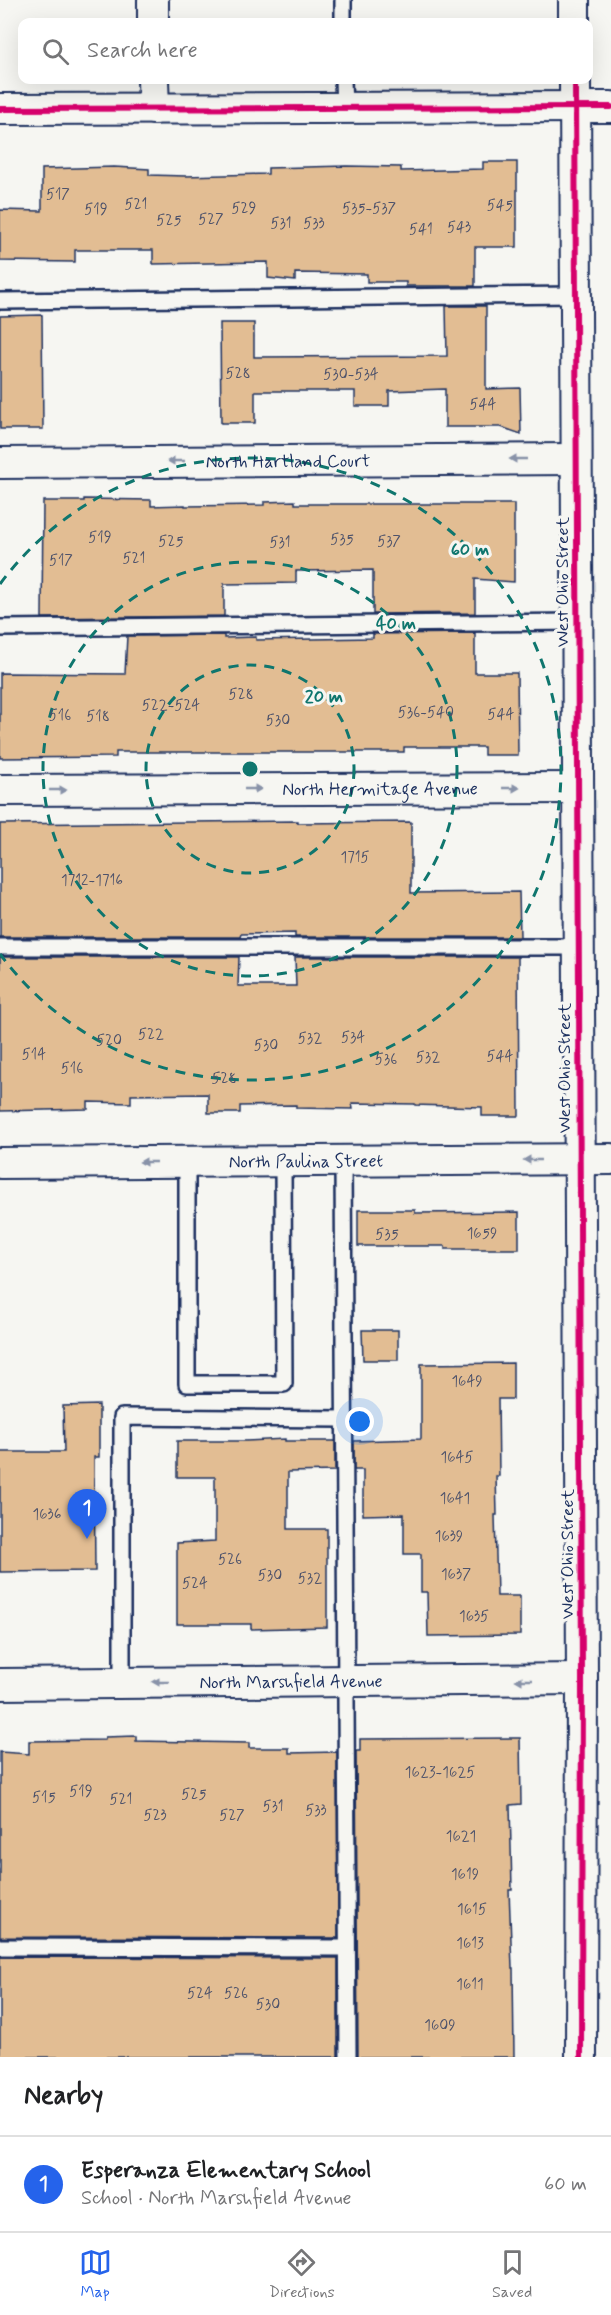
<!DOCTYPE html>
<meta charset="utf-8">
<style>
body{margin:0;font-family:Mynerve,sans-serif;background:#f2f2f2;color:#202124}
.you{position:absolute;left:360px;top:1422px;width:21px;height:21px;margin:-15px;border:4px solid #fff;border-radius:50%;background:#1a73e8;box-shadow:0 0 0 9px #1a73e833}
.badge{display:grid;place-items:center;width:39px;height:39px;border-radius:50%;background:#2563eb;color:#fff;font-size:20px;font-weight:700}
.pin{position:absolute;translate:-50% -50px;filter:drop-shadow(0 2px 3px #0008)}
.pin::after{content:'';position:absolute;top:32px;width:21px;height:18px;background:inherit;clip-path:polygon(0 0,100% 0,50% 100%)}
.list{margin:0;padding:0;list-style:none}
h2{display:flex;justify-content:space-between;align-items:center;height:78px;margin:0;padding:0 24px;font-size:26px}
h2 small{font-size:20px;font-weight:400;color:#757577}
.list li{display:grid;grid-template-columns:39px 1fr auto;gap:18px;align-items:center;box-sizing:border-box;height:96px;padding:0 24px;border-top:2px solid #e0e0e0}
.list b{display:block;font-size:22px;white-space:nowrap}
.list p{margin:0;font-size:20px;white-space:nowrap;color:#757577}
.list em{font-size:20px;font-style:normal;color:#757577}
.icon{flex:none;width:33px;height:33px;fill:none;stroke:currentColor;stroke-width:2;stroke-linecap:round;stroke-linejoin:round}
.map{position:relative;flex:none;width:611px;height:2057px;overflow:hidden}
.search{position:absolute;background:#fff;box-shadow:0 6px 24px #0002;left:18px;right:18px;top:18px;height:66px;display:flex;align-items:center;gap:15px;box-sizing:border-box;padding:0 21px;border-radius:12px;color:#757577;font-size:22px}
.sheet{height:174px;background:#fff}
nav{display:flex;justify-content:space-around;align-items:center;box-sizing:border-box;height:84px;border-top:2px solid #e0e0e0;background:#fff;font-size:16px;color:#757577}
nav a{display:grid;justify-items:center;gap:3px}
nav .on{color:#2563eb}
.map>svg:first-child{display:block}
.building{fill:#e2bd93;stroke:#1b2f5e;stroke-width:1.5}
.lines{fill:none;stroke-linecap:round;stroke-linejoin:round}
.service-casing{stroke:#1b2f5e;stroke-width:20}
.minor-casing{stroke:#1b2f5e;stroke-width:34}
.service{stroke:#f6f6f2;stroke-width:15}
.minor{stroke:#f6f6f2;stroke-width:30}
.cycleway-casing{stroke:#f6f6f2;stroke-width:10}
.cycleway{stroke:#d6006c;stroke-width:6}
.oneway{fill:#8892a8}
.ring{fill:none;stroke:#0f766e;stroke-width:3;stroke-dasharray:10 8}
.labels{text-anchor:middle;stroke-width:6;stroke-linejoin:round;paint-order:stroke}
.number-label{font-size:15px;fill:#4d526b}
.street-label{font-size:18px;fill:#1b2f5e;stroke:#f6f6f2}
.centre{fill:#0f766e;stroke:#f6f6f2;stroke-width:3}
.ring-label{font-size:18px;text-anchor:middle;font-weight:bold;fill:#0f766e;stroke:#f6f6f2;stroke-width:6;stroke-linejoin:round;paint-order:stroke}
</style>
<div class="map">
<svg width="611" height="2057" viewBox="0 0 611 2057">
<rect width="100%" height="100%" fill="#f6f6f2"/>
<filter id="ink" filterUnits="userSpaceOnUse"><feTurbulence type="fractalNoise" baseFrequency=".0167" numOctaves="2"/><feDisplacementMap in="SourceGraphic" scale="12" xChannelSelector="R" yChannelSelector="G"/><feConvolveMatrix kernelMatrix="1 2 1 2 8 2 1 2 1" color-interpolation-filters="sRGB"/></filter>
<g filter="url(#ink)">
<g class="building">
<path d="M483,162h34v85h-42v39h-69v-4h-39v-8l-72,-1v8l-27,-3v-16l-115,2v-14h-78v12l-75,-1v-51l42,1v-42l72,-2 35,2v6l36,1 83,-2v-6l78,-2 55,1v4l82,-2z"/>
<path d="M446,306h40v83l34,-1 1,46 -20,-7h-56v-38l-56,2v15h-34v-15h-100v32h-34l-1,-100h34v34l193,-1z"/>
<path d="M42,315l1,114h-43v-113z"/>
<path d="M84,499l67,1v6l34,-1v1l79,-1v-3l31,-1v3h219v78l-39,-3v34l-102,1v-44l-77,1v12l-72,1v32l-182,2 1,-117h41z"/>
<path d="M475,633v40h42l1,82h-34v-8h-80v5h-288v5l-116,1v-85l125,1 2,-38 97,-1v3l32,-1v3l117,-2v-4z"/>
<path d="M298,821v2l113,-1v71l108,-1 1,45h-225v-4l-54,1 -1,3h-240v-113z"/>
<path d="M0,957h239l-1,29h58l-1,-29h223l1,159h-37v-9l-67,-2v-1l-63,-1 1,6 -57,-1v-3l-56,1v7h-32v-19l-77,1v8l-43,-1v7l-88,2z"/>
<path d="M358,1210h57v3l104,-1v37h-74v-3h-87z"/>
<path d="M362,1330h36v30h-35z"/>
<path d="M513,1363v36h-15l1,77h-3l1,39h-2l2,81h23v39l-92,1 -1,-44h-6v-38h-17v-40l-41,1v-45h-9v-29l67,-2v-75z"/>
<path d="M99,1405v52h-5l1,114 -95,1v-120h64l-1,-46z"/>
<path d="M285,1439v2h50v30l-47,1v57h39v98l-76,2v-5h-74v-81l38,-2v-64h-38v-36h69z"/>
<path d="M136,1736v5l113,2v5h40v5l48,-1 1,186 -338,-1v-185l29,2v-13l76,-1v-3z"/>
<path d="M520,1738l1,66 -11,1 2,85h-3l3,78h1l1,89h-156l-2,-306h4v-12z"/>
<path d="M0,1957l338,1v99h-338z"/>
</g>
<g class="lines">
<defs>
<g id="service">
<path d="M343,0v22"/>
<path d="M343,80l1,28"/>
<path d="M0,301l575,-6"/>
<path d="M0,628l577,-6"/>
<path d="M0,947h579"/>
<path d="M343,1161l5,896"/>
<path d="M187,1162v222h97l-1,-223"/>
<path d="M122,1683v-266l222,2"/>
<path d="M0,1947l346,1"/>
</g>
<g id="minor">
<path d="M153,0v22"/>
<path d="M574,0v22"/>
<path d="M153,80l1,29"/>
<path d="M575,80l7,1599 -1,378"/>
<path d="M0,109l611,-2"/>
<path id="s1" d="M0,463l576,-4"/>
<path id="s2" d="M0,790l578,-2"/>
<path id="s3" d="M0,1163l611,-4"/>
<path id="s4" d="M0,1684l582,-5"/>
</g>
</defs>
<use href="#service" class="service-casing"/>
<use href="#minor" class="minor-casing"/>
<use href="#service" class="service"/>
<use href="#minor" class="minor"/>
<defs>
<g id="cycleway">
<path d="M575,80l7,1599 -1,378"/>
<path d="M0,109l611,-2"/>
</g>
</defs>
<use href="#cycleway" class="cycleway-casing"/>
<use href="#cycleway" class="cycleway"/>
</g>
<defs><path id="oneway-solid" d="M-6-.8H1V-3.2L6.5 0L1 3.2V.8H-6Z" transform="scale(1.5)"/></defs>
<g class="oneway">
<use href="#oneway-solid" transform="translate(518 459) rotate(180)"/>
<use href="#oneway-solid" transform="translate(176 461) rotate(180)"/>
<use href="#oneway-solid" transform="translate(511 788)"/>
<use href="#oneway-solid" transform="translate(253 789)"/>
<use href="#oneway-solid" transform="translate(58 790)"/>
<use href="#oneway-solid" transform="translate(532 1160) rotate(180)"/>
<use href="#oneway-solid" transform="translate(148 1162) rotate(180)"/>
<use href="#oneway-solid" transform="translate(524 1680) rotate(180)"/>
<use href="#oneway-solid" transform="translate(161 1682) rotate(180)"/>
</g>
</g>
<g class="ring">
<circle cx="250" cy="769" r="104"/>
<circle cx="250" cy="769" r="207"/>
<path d="M0 584A311 311 0 1 1 0 954"/>
</g>
<g class="labels">
<g class="number-label">
<text x="58" y="199">517</text>
<text x="136" y="209">521</text>
<text x="500" y="210">545</text>
<text x="244" y="213">529</text>
<text x="369" y="213">535-537</text>
<text x="96" y="214">519</text>
<text x="211" y="224">527</text>
<text x="169" y="225">525</text>
<text x="281" y="228">531</text>
<text x="314" y="228">533</text>
<text x="459" y="232">543</text>
<text x="421" y="234">541</text>
<text x="238" y="378">528</text>
<text x="351" y="379">530-534</text>
<text x="483" y="409">544</text>
<text x="100" y="542">519</text>
<text x="342" y="544">535</text>
<text x="171" y="546">525</text>
<text x="389" y="546">537</text>
<text x="280" y="547">531</text>
<text x="134" y="563">521</text>
<text x="61" y="565">517</text>
<text x="241" y="699">528</text>
<text x="171" y="710">522-524</text>
<text x="426" y="717">536-540</text>
<text x="501" y="719">544</text>
<text x="60" y="720">516</text>
<text x="98" y="721">518</text>
<text x="278" y="725">530</text>
<text x="355" y="862">1715</text>
<text x="92" y="885">1712-1716</text>
<text x="151" y="1039">522</text>
<text x="353" y="1042">534</text>
<text x="310" y="1043">532</text>
<text x="109" y="1045">520</text>
<text x="266" y="1050">530</text>
<text x="34" y="1059">514</text>
<text x="500" y="1061">544</text>
<text x="428" y="1062">532</text>
<text x="386" y="1064">536</text>
<text x="72" y="1073">516</text>
<text x="224" y="1083">528</text>
<text x="482" y="1238">1659</text>
<text x="387" y="1239">535</text>
<text x="467" y="1386">1649</text>
<text x="457" y="1462">1645</text>
<text x="455" y="1503">1641</text>
<text x="47" y="1519">1636</text>
<text x="449" y="1541">1639</text>
<text x="230" y="1564">526</text>
<text x="456" y="1579">1637</text>
<text x="270" y="1580">530</text>
<text x="310" y="1583">532</text>
<text x="195" y="1588">524</text>
<text x="474" y="1621">1635</text>
<text x="440" y="1777">1623-1625</text>
<text x="81" y="1796">519</text>
<text x="194" y="1799">525</text>
<text x="44" y="1802">515</text>
<text x="121" y="1804">521</text>
<text x="273" y="1811">531</text>
<text x="316" y="1815">533</text>
<text x="155" y="1820">523</text>
<text x="232" y="1820">527</text>
<text x="461" y="1841">1621</text>
<text x="465" y="1879">1619</text>
<text x="472" y="1914">1615</text>
<text x="470" y="1948">1613</text>
<text x="470" y="1989">1611</text>
<text x="200" y="1998">524</text>
<text x="236" y="1998">526</text>
<text x="268" y="2009">530</text>
<text x="440" y="2030">1609</text>
</g>
<g class="street-label">
<text dy="6" stroke="none"><textPath href="#s1" startOffset="288">North Hartland Court</textPath></text>
<text transform="translate(562 582) rotate(-90)" y="6">West Ohio Street</text>
<text dy="6" stroke="none"><textPath href="#s2" startOffset="380">North Hermitage Avenue</textPath></text>
<text transform="translate(564 1068) rotate(-90)" y="6">West Ohio Street</text>
<text dy="6" stroke="none"><textPath href="#s3" startOffset="306">North Paulina Street</textPath></text>
<text transform="translate(567 1554) rotate(-90)" y="6">West Ohio Street</text>
<text dy="6" stroke="none"><textPath href="#s4" startOffset="291">North Marshfield Avenue</textPath></text>
</g>
</g>
<circle cx="250" cy="769" r="9" class="centre"/>
<g class="ring-label">
<text x="470" y="555">60 m</text>
<text x="396" y="629">40 m</text>
<text x="324" y="702">20 m</text>
</g>
</svg>
<div class="you"></div>
<div class="pin badge" style="left:87px;top:1539px">1</div>
<div class="search"><svg class="icon" aria-label="search" viewBox="0 0 24 24"><circle cx="10" cy="10" r="6"/><path d="M15 15l6 6"/></svg>Search here</div>
</div>
<section class="sheet">
<h2>Nearby<small></small></h2>
<ul class="list">
<li><span class="badge">1</span><div><b>Esperanza Elementary School</b><p>School · North Marshfield Avenue</p></div><em>60 m</em></li>
</ul>
</section>
<nav>
<a class="on"><svg class="icon" aria-label="map" viewBox="0 0 24 24"><path d="M3 6l6-2 6 2 6-2v14l-6 2-6-2-6 2zM9 4v14M15 6v14"/></svg>Map</a>
<a><svg class="icon" aria-label="directions" viewBox="0 0 24 24"><path d="M12 3l9 9-9 9-9-9zM9 14v-3h6M13 9l2 2-2 2"/></svg>Directions</a>
<a><svg class="icon" aria-label="saved" viewBox="0 0 24 24"><path d="M7 4h10v16l-5-4-5 4z"/></svg>Saved</a>
</nav>
